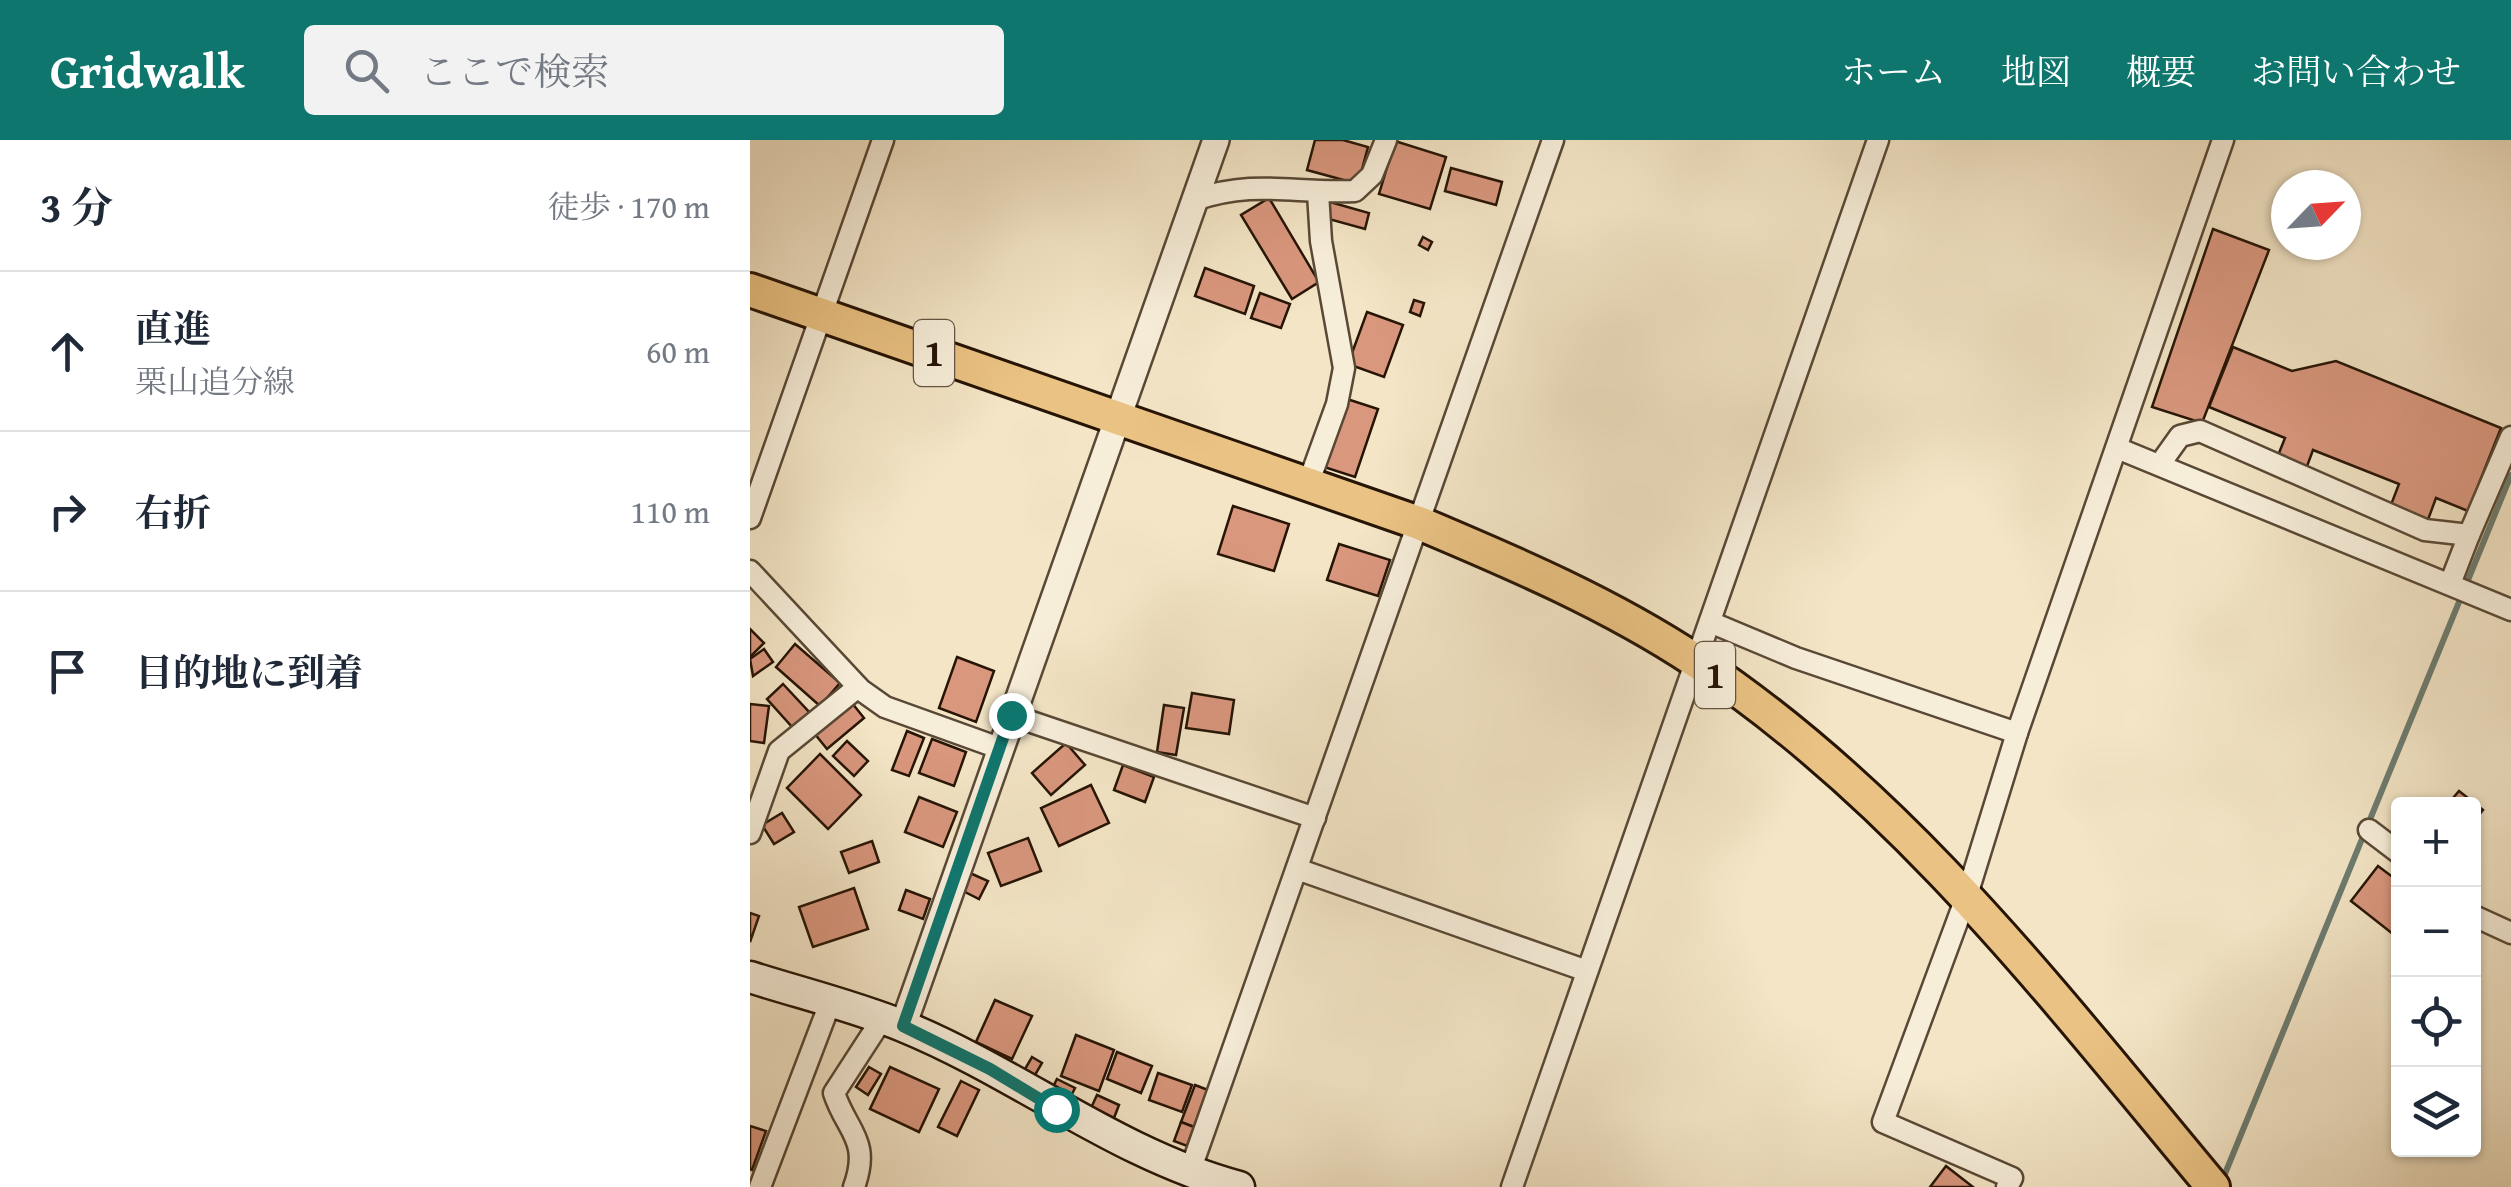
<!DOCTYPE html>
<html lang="ja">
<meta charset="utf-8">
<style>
body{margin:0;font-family:"Gentium Book Plus","Noto Serif JP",serif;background:#f2f2f3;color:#1f2937}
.controls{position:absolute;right:30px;bottom:30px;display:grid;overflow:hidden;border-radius:10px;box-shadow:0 2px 8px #0004}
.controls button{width:90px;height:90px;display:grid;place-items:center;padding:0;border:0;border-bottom:2px solid #e0e1e3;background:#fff;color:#1f2937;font:50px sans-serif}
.compass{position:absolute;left:1521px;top:30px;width:90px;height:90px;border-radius:50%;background:#fff;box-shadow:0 2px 8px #0004;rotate:65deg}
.stop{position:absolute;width:30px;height:30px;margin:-22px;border:8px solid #0f766e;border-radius:50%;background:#fff}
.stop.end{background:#0f766e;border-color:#fff;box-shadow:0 2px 10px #0008}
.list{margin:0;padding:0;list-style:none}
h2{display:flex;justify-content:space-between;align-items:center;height:130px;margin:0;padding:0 40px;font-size:42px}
h2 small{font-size:32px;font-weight:400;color:#747a83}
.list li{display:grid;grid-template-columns:65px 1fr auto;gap:30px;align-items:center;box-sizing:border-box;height:160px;padding:0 40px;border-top:2px solid #e0e1e3}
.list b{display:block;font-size:38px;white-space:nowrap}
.list p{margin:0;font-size:32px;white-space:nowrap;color:#747a83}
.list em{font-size:32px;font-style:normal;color:#747a83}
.icon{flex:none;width:55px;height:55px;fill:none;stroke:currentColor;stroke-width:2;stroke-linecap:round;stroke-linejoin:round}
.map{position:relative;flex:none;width:1761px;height:1047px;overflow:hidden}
header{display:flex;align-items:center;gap:60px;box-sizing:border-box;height:140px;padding:0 50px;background:#0f766e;color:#fff}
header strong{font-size:48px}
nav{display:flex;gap:55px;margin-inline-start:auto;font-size:35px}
.search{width:700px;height:90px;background:#f2f2f3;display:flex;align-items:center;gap:25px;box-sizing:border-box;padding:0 35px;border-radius:10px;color:#747a83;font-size:38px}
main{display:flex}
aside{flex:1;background:#fff}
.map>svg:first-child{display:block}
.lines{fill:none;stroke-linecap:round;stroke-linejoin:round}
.stream{stroke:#6c7b6f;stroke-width:6}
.building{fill:#d9977e;stroke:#261405;stroke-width:2.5}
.minor-casing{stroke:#594835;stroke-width:25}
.tertiary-casing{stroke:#594835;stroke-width:30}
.secondary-casing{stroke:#261405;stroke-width:35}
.primary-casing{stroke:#261405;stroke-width:38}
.minor{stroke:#f7eeda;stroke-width:20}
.tertiary{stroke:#f7eeda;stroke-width:25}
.secondary{stroke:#f7eeda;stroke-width:30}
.primary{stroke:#eac283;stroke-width:32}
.route{stroke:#0f766e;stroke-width:12}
.labels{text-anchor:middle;stroke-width:8;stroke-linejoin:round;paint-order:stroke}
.shield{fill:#f7eeda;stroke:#655545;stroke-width:2.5}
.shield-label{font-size:38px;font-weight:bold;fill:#261405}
</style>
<header>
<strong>Gridwalk</strong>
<div class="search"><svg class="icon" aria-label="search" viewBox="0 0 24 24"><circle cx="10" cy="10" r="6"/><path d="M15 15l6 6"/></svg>ここで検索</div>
<nav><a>ホーム</a><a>地図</a><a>概要</a><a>お問い合わせ</a></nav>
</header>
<main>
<aside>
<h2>3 分<small>徒歩 · 170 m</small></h2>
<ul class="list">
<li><svg class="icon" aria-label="ahead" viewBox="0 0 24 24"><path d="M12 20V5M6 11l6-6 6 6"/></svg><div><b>直進</b><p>栗山追分線</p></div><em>60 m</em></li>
<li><svg class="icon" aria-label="right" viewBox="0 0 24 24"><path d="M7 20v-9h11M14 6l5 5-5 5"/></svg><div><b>右折</b></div><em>110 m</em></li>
<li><svg class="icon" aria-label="arrive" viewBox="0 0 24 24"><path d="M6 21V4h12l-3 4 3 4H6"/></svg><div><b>目的地に到着</b></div></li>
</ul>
</aside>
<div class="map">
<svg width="1761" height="1047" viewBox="0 0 1761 1047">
<rect width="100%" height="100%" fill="#f3e5c6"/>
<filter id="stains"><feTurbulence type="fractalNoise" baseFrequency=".002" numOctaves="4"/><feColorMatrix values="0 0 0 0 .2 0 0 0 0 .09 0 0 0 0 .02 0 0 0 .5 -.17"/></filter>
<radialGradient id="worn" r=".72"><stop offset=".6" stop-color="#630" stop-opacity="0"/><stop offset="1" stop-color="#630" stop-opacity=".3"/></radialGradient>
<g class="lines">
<path class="stream" d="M1472,1041l289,-706"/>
</g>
<g class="building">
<path d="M565,0h28l25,7 -10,37 -51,-14z"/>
<path d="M645,1l51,16 -16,52 -51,-15z"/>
<path d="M701,28l51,14 -6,23 -51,-14z"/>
<path d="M519,58l50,84 -27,17 -51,-84z"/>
<path d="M580,62l39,11 -4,16 -40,-11z"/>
<path d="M1463,89l56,21 -67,173 -50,-16z"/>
<path d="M673,97l9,5 -4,8 -9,-5z"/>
<path d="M455,128l49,18 -9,28 -50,-18z"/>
<path d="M510,153l30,11 -9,24 -30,-10z"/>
<path d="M664,160l10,3 -4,13 -10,-4z"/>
<path d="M617,172l36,13 -19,52 -36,-13z"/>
<path d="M1483,207l59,24 44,-10 165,67 -33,83 -32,-13 -10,27 -37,-15 10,-26 -86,-34 -7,19 -29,-11 8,-20 -76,-31z"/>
<path d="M597,259l31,10 -23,68 -31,-10z"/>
<path d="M483,366l56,18 -15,47 -56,-17z"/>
<path d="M589,404l51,16 -12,36 -51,-16z"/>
<path d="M0,489l14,14 -14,14z"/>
<path d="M45,504l45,39 -20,23 -44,-39z"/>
<path d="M14,509l9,13 -20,14 -3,-17z"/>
<path d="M207,517l37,14 -18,51 -37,-14z"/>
<path d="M33,544l27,29 -17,15 -26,-29z"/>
<path d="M442,553l42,7 -5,34 -43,-6z"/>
<path d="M102,563l12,15 -37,31 -13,-16z"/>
<path d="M0,564l19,2 -5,37 -14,-2z"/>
<path d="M414,565l20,3 -8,47 -19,-3z"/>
<path d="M157,591l17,7 -15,38 -17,-6z"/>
<path d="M182,599l34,13 -12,34 -35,-13z"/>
<path d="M97,601l21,20 -14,15 -21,-20z"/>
<path d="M316,603l19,22 -34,30 -19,-22z"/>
<path d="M70,614l41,41 -33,34 -41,-41z"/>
<path d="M373,625l31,12 -9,25 -31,-12z"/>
<path d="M341,645l18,38 -50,23 -18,-38z"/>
<path d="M1709,651l24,19 -9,11v-17h-26z"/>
<path d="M169,657l38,15 -14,35 -38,-15z"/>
<path d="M32,673l12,19 -20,12 -12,-19z"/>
<path d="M278,698l13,33 -40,15 -13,-33z"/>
<path d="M122,701l7,21 -30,11 -8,-21z"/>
<path d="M1628,726l20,15v57l-47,-37z"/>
<path d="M220,733l18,8 -9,18 -16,-8z"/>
<path d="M104,748l14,41 -55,18 -14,-40z"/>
<path d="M156,750l24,9 -7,20 -24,-9z"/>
<path d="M0,773l9,3 -9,26z"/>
<path d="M245,860l37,16 -20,43 -36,-17z"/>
<path d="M326,895l38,15 -15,41 -38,-15z"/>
<path d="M367,912l35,14 -11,27 -34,-14z"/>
<path d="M282,917l10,6 -7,12 -10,-6z"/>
<path d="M119,927l12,7 -13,21 -12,-8z"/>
<path d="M140,927l49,22 -20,43 -49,-23z"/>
<path d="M408,933l34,12 -10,27 -33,-12z"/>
<path d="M307,939l18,9 -4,8 -18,-9z"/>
<path d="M211,941l18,9 -22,46 -19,-9z"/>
<path d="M445,945l13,5 -14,37 -13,-5z"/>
<path d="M347,955l22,10 -5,13 -23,-10z"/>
<path d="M431,982l13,5 -7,19 -13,-5z"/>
<path d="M0,986l16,5 -14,39 -2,-1z"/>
<path d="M1196,1026l27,21h-43z"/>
</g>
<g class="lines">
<defs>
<g id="minor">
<path d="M444,60c62,-21 100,-6 161,-9l17,-16 14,-35"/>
<path d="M1367,308l394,162"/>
<path d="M1410,324l20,-28 20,-5 225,99 44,5 42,-98"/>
<path d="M558,344l29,-80 7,-36 -23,-127 -3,-48"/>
<path d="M0,378l133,-378"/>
<path d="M0,431l111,119 24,17 114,41"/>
<path d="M1700,444l19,-49"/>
<path d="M960,482l86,36 221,75"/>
<path d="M261,575l304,103"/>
<path d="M1619,690l29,22"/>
<path d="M0,693l29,-82 79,-64"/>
<path d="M547,729l290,102"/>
<path d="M1724,776l37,17"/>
<path d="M439,1034l364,-1034"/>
<path d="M10,1047l70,-184"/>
<path d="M104,1047c17,-47 -7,-55 -20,-94l48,-74"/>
<path d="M762,1047l366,-1047"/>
<path d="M1257,1047l5,-9 -129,-56 84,-227 50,-162 206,-593"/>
</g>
<path id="tertiary" d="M153,886l313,-886"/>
<path id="secondary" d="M0,837c50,16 104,29 153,49 117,48 213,128 336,161"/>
<path id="primary" d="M0,150l669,233c95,40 191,81 277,138 208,138 359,337 517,526"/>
</defs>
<use href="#minor" class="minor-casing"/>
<use href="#tertiary" class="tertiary-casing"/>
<use href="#secondary" class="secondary-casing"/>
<use href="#primary" class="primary-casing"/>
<use href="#minor" class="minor"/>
<use href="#tertiary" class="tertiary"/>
<use href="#secondary" class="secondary"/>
<use href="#primary" class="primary"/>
</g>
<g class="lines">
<path class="route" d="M261,575l-108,311 87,43 66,40"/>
</g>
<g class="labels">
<g class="shield">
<rect x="164" y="180" width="40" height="66" rx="8"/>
<rect x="945" y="502" width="40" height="66" rx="8"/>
</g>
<g class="shield-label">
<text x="184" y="226">1</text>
<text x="965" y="548">1</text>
</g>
</g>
<rect width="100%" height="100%" filter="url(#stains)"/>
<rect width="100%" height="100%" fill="url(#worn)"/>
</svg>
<div class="controls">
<button>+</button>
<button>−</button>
<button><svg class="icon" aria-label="locate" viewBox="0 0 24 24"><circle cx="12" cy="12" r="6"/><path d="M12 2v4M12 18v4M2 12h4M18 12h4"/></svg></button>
<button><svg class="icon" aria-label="layers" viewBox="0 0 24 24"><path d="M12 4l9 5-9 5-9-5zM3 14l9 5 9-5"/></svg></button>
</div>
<svg class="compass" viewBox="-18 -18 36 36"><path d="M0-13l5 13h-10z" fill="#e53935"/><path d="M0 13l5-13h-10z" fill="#747a83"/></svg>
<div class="stop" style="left:306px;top:969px"></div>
<div class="stop end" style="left:261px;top:575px"></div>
</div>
</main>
